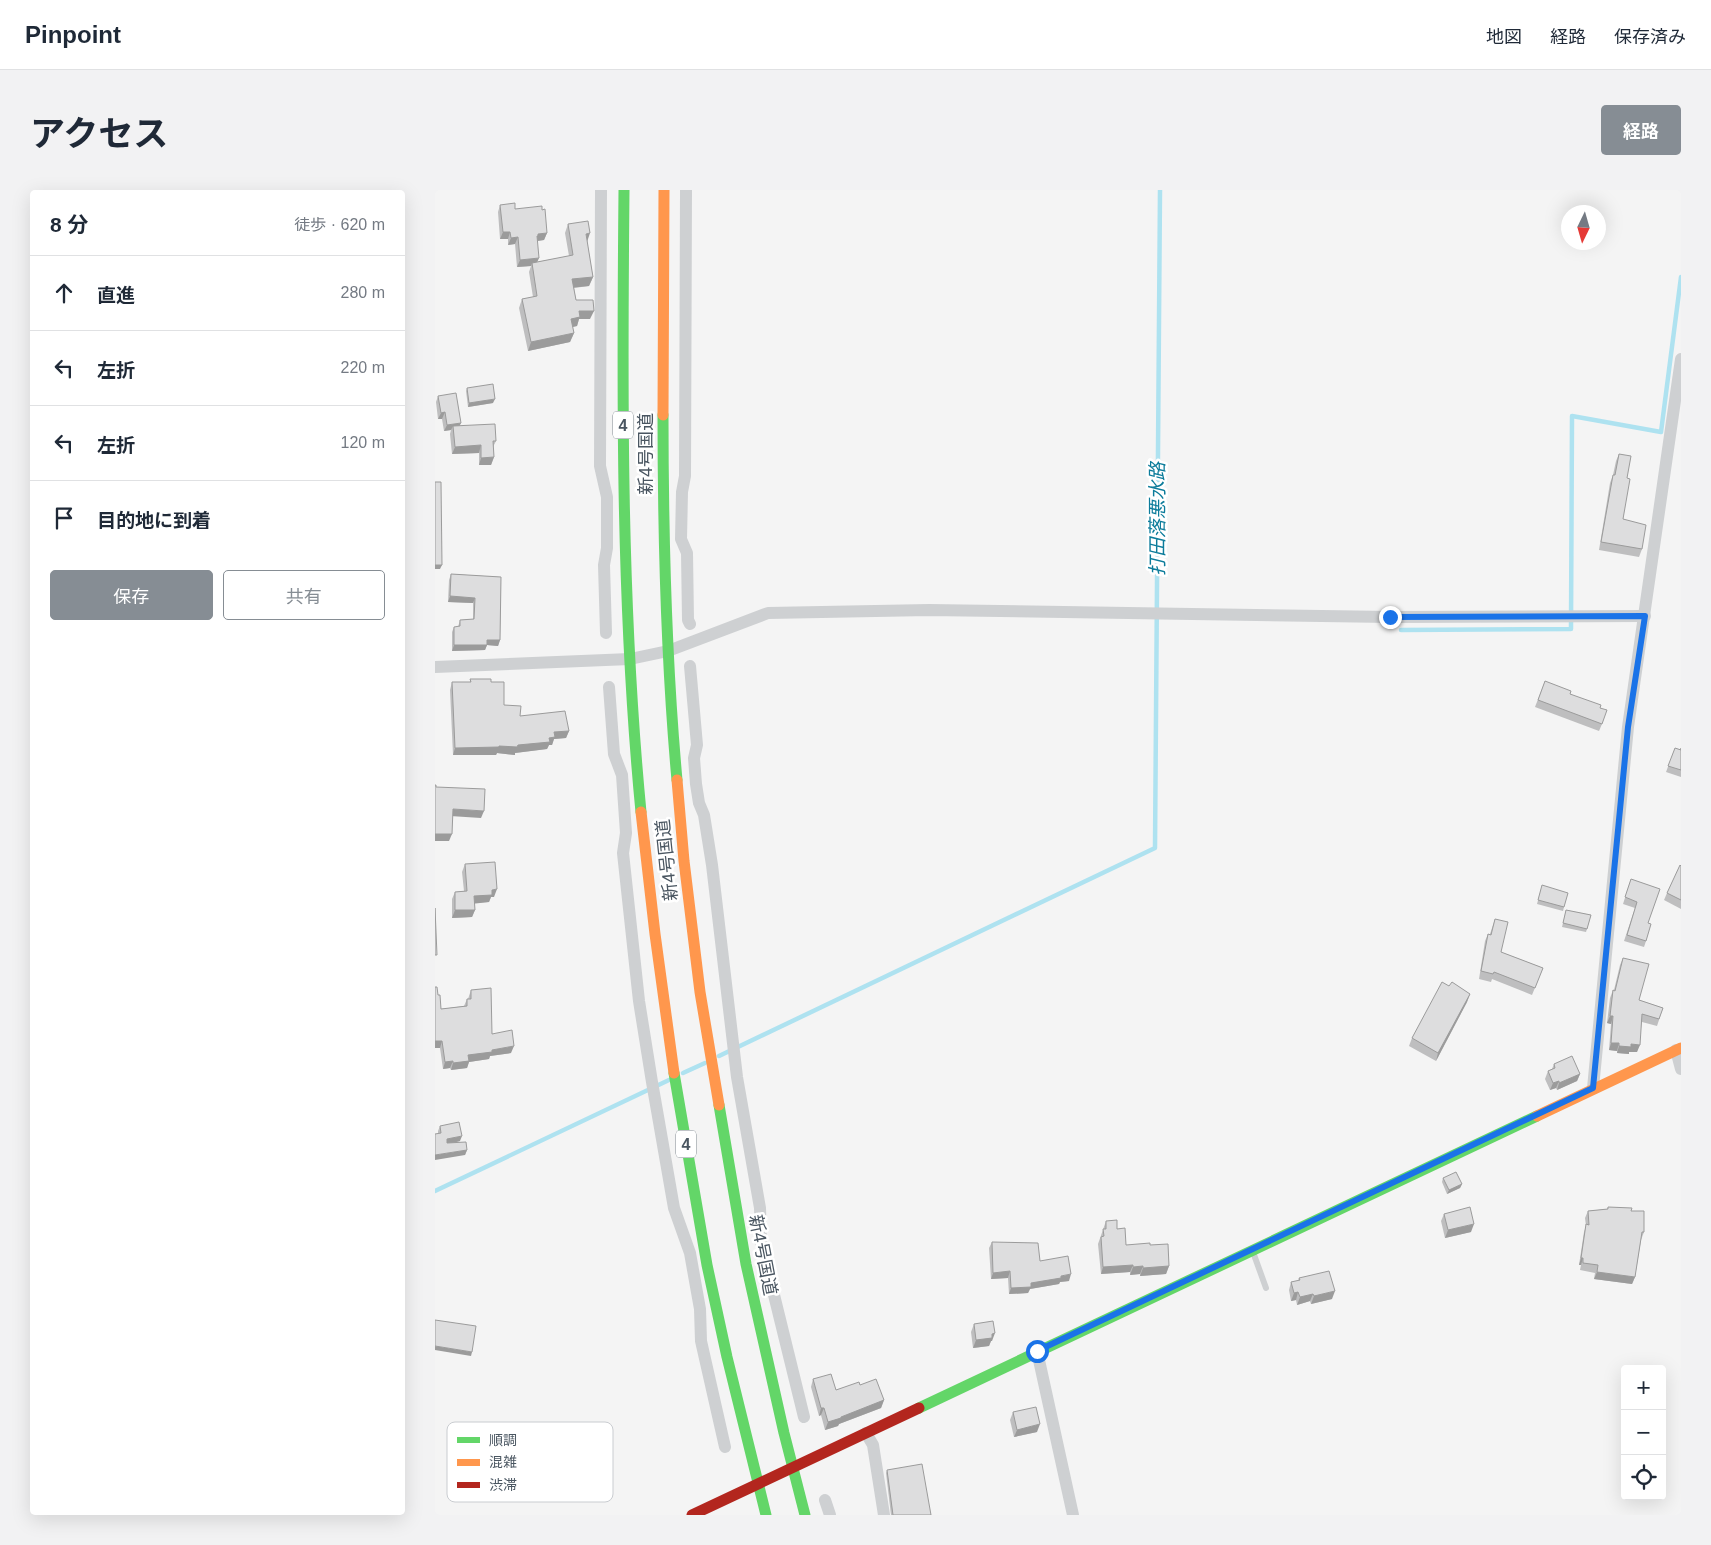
<!DOCTYPE html>
<html lang="ja">
<meta charset="utf-8">
<style>
body{margin:0;font-family:Arial,"Noto Sans JP",sans-serif;background:#f2f2f3;color:#1f2937}
.controls{position:absolute;right:15px;bottom:15px;display:grid;overflow:hidden;border-radius:5px;box-shadow:0 5px 20px #0002}
.controls button{width:45px;height:45px;display:grid;place-items:center;padding:0;border:0;border-bottom:1px solid #e0e1e3;background:#fff;color:#1f2937;font:25px sans-serif}
.compass{position:absolute;left:1126px;top:15px;width:45px;height:45px;border-radius:50%;background:#fff;box-shadow:0 5px 20px #0002;rotate:185deg}
.stop{position:absolute;width:15px;height:15px;margin:-11px;border:4px solid #1a73e8;border-radius:50%;background:#fff}
.stop.end{background:#1a73e8;border-color:#fff;box-shadow:0 1px 5px #0008}
.list{margin:0;padding:0;list-style:none}
h2{display:flex;justify-content:space-between;align-items:center;height:65px;margin:0;padding:0 20px;font-size:21px}
h2 small{font-size:16px;font-weight:400;color:#747a83}
.list li{display:grid;grid-template-columns:32px 1fr auto;gap:15px;align-items:center;box-sizing:border-box;height:75px;padding:0 20px;border-top:1px solid #e0e1e3}
.list b{display:block;font-size:19px;white-space:nowrap}
.list em{font-size:16px;font-style:normal;color:#747a83}
.actions{display:flex;gap:10px;padding:15px 20px}
.actions a{flex:1;padding:11px 0;border:1px solid #868d94;border-radius:5px;text-align:center;font-size:18px;color:#868d94}
.actions .main{background:#868d94;color:#fff}
.icon{flex:none;width:28px;height:28px;fill:none;stroke:currentColor;stroke-width:2;stroke-linecap:round;stroke-linejoin:round}
.map{position:relative;flex:none;width:1246px;height:1325px;overflow:hidden;border-radius:5px}
header{display:flex;align-items:center;gap:30px;box-sizing:border-box;height:70px;padding:0 25px;background:#fff;border-bottom:1px solid #e0e1e3}
header strong{font-size:24px}
nav{display:flex;gap:28px;margin-inline-start:auto;font-size:18px}
.intro{display:flex;align-items:center;justify-content:space-between;box-sizing:border-box;height:120px;padding:0 30px}
h1{margin:0;font-size:35px}
.button{padding:12px 22px;border-radius:5px;background:#868d94;color:#fff;font-size:18px;font-weight:700}
main{display:flex;gap:30px;padding:0 30px}
aside{flex:1;background:#fff;border-radius:5px;box-shadow:0 5px 20px #0002}
.map>svg:first-child{display:block}
.lines{fill:none;stroke-linecap:round;stroke-linejoin:round}
.stream{stroke:#aee2f0;stroke-width:4.5}
.lane{stroke:#ced0d2;stroke-width:6}
.street{stroke:#ced0d2;stroke-width:12}
.fast{stroke:#63d668;stroke-width:11}
.slow{stroke:#ff974d;stroke-width:11}
.jam{stroke:#b3261e;stroke-width:11}
.wall{fill:#bebebf}
.shaded-wall{fill:#9b9b9b}
.building{fill:#ddddde;stroke:#9b9b9b}
.route{stroke:#1a73e8;stroke-width:6}
.labels{text-anchor:middle;stroke-width:5;stroke-linejoin:round;paint-order:stroke}
.shield{fill:#fff;stroke:#808990;stroke-width:1}
.shield-label{font-size:16px;font-weight:bold;fill:#4a5661}
.street-label{font-size:18px;fill:#4a5661;stroke:#fff}
.water-label{font-size:19px;font-style:italic;fill:#0c7c9b;stroke:#fff}
.key{fill:#fff;stroke:#c9ccd0;stroke-width:1}
.key-label{font-size:14px;fill:#4a5661}
</style>
<header>
<strong>Pinpoint</strong>
<nav><a>地図</a><a>経路</a><a>保存済み</a></nav>
</header>
<div class="intro"><h1>アクセス</h1><a class="button">経路</a></div>
<main>
<aside>
<h2>8 分<small>徒歩 · 620 m</small></h2>
<ul class="list">
<li><svg class="icon" aria-label="ahead" viewBox="0 0 24 24"><path d="M12 20V5M6 11l6-6 6 6"/></svg><div><b>直進</b></div><em>280 m</em></li>
<li><svg class="icon" aria-label="left" viewBox="0 0 24 24"><path d="M17 20v-9H6M10 6l-5 5 5 5"/></svg><div><b>左折</b></div><em>220 m</em></li>
<li><svg class="icon" aria-label="left" viewBox="0 0 24 24"><path d="M17 20v-9H6M10 6l-5 5 5 5"/></svg><div><b>左折</b></div><em>120 m</em></li>
<li><svg class="icon" aria-label="arrive" viewBox="0 0 24 24"><path d="M6 21V4h12l-3 4 3 4H6"/></svg><div><b>目的地に到着</b></div></li>
</ul>
<div class="actions"><a class="main">保存</a><a>共有</a></div>
</aside>
<div class="map">
<svg width="1246" height="1325" viewBox="0 0 1246 1325">
<rect width="100%" height="100%" fill="#f4f4f4"/>
<g class="lines">
<g class="stream">
<path d="M966,440l170,-1 1,-213 89,16 20,-155"/>
<path d="M284,866l436,-208 5,-658"/>
<path d="M248,883l22,-10"/>
<path d="M0,1001l234,-111"/>
</g>
<path class="lane" d="M818,1062l13,36"/>
<g class="street">
<path d="M166,0l-1,276 7,31v51l-3,17 2,68"/>
<path d="M251,0l-1,286 -3,16 -1,47 6,14 1,67 2,4"/>
<path d="M255,476l7,79 -3,13 2,26 3,19 5,12 8,50 25,212 23,131 1,34 43,175"/>
<path d="M0,477l195,-8 38,-8 100,-38 161,-3 461,7 255,-1"/>
<path d="M174,497l5,67 8,21 4,58 -3,20 16,148 13,81 22,126 16,45 10,56 1,32 24,106"/>
<path d="M1241,860l5,19"/>
<path d="M1158,898l35,-361 53,-368"/>
<path d="M602,1161l36,164"/>
<path d="M431,1243l7,12 11,70"/>
<path d="M390,1310l5,15"/>
</g>
<g class="fast">
<path d="M189,0c-2,207 -3,415 17,622"/>
<path d="M228,225c0,122 3,244 14,365"/>
<path d="M239,883l33,192 20,92 39,158"/>
<path d="M284,915l27,159 38,169 21,82"/>
<path d="M484,1218l618,-292"/>
</g>
<g class="slow">
<path d="M228,225l1,-225"/>
<path d="M242,590l7,81 16,131 19,113"/>
<path d="M206,622l14,122 19,139"/>
<path d="M1102,926l144,-68"/>
</g>
<path class="jam" d="M257,1325l227,-107"/>
</g>
<g class="wall">
<path d="M65,15l15,4 32,24 -3,7 -7,1v21l32,-6 -4,-23 3,-9 19,17 6,36 -4,9 -15,2 2,12 14,19h-11l-2,7 -5,1 2,6 -4,9 -42,9 -9,-43 3,-9 11,-2 -4,-25 2,-6 -14,1 -2,-23 -7,1v-6h-8l-2,-27z"/>
<path d="M32,198l26,15 -25,4 -2,-16z"/>
<path d="M3,206l23,27 -2,3 37,15 -3,6 1,10 -3,8h-12v-12l-27,1 -2,-20 1,-4 -7,1 -2,-12h-4l-2,-17z"/>
<path d="M1184,264l8,24 -4,41 19,30 -3,8 -40,-7 11,-67 3,-8 3,-14z"/>
<path d="M16,384l50,3 -1,63 -2,6 -11,-1 -2,5 -33,1v-19l2,-5h4l2,-7 13,-1v-16l-25,-1 1,-22z"/>
<path d="M35,489l21,3 13,23 16,11 49,15 -3,7 -12,1 -2,6h-3l-2,4 -32,4v2l-18,-2 -1,2h-43l-3,-65 2,-8h18z"/>
<path d="M1110,491l25,13 32,30 -3,7 -64,-24z"/>
<path d="M1240,558l6,2v-2v29l-15,-5z"/>
<path d="M30,674l29,33h-3l-2,5 -15,1 1,7 -3,7 -20,1v-19l3,-7 9,-1 -2,-19z"/>
<path d="M1246,676v43l-17,-9 3,-7z"/>
<path d="M1196,689l17,44 -2,18 -2,6 -20,-6 11,-33 -12,-4z"/>
<path d="M1106,699l23,18 -1,4 -26,-7z"/>
<path d="M1131,720l25,5 -5,17 -24,-5z"/>
<path d="M1060,729l6,33 42,16 -11,27 -40,-16 -1,3 -12,-3 6,-38 3,-7h2z"/>
<path d="M1188,768l16,42 24,8 -6,18 -15,-4 -5,30h-8v2l-12,-1v-2l-8,-1 2,-26 -4,-1 3,-25 3,-8h1l6,-25z"/>
<path d="M1014,796l21,8 -3,8 -31,59 -27,-15 3,-8z"/>
<path d="M0,797l6,22 23,-3 3,-7h1l3,-9 21,44 19,19 -21,3 -1,3 -20,3 -2,6 -16,2 -1,-2 -7,1 -3,-21h-5z"/>
<path d="M1119,874l26,10 -3,7 -20,9 -1,-2 -6,2 -5,-11 3,-8 4,-2z"/>
<path d="M5,936l20,15 -4,1 11,8 -2,5 -27,-22v-2z"/>
<path d="M1008,988l19,6 -2,4 -13,6 -5,-12z"/>
<path d="M1173,1017l23,4 13,21 -3,8 -6,37 -3,7 -38,-5 1,-6 -15,-3 1,-5h-2l5,-33 2,-6 -1,-8 3,-7 19,-2z"/>
<path d="M1009,1024l27,18 -26,6 -4,-17z"/>
<path d="M671,1031l11,8 9,16h24l19,21 -3,8 -26,2v-2l-10,1v-3l-29,2 -3,-30z"/>
<path d="M557,1052l48,19 29,20 -9,1 -1,2 -29,5 -2,4 -19,1 -1,-16 -17,1 -2,-31z"/>
<path d="M864,1088l33,21 -21,5 -1,-3 -13,4 -1,-5 -5,1 -2,-11 2,-8 7,-1z"/>
<path d="M539,1134l18,17h-1l-2,5 -16,2 -2,-16z"/>
<path d="M378,1189l23,11 24,-5 24,15 -3,8 -42,16 -1,2 -13,4 -4,-15 -2,1 -8,-29z"/>
<path d="M578,1222l24,20 -23,5 -4,-17z"/>
<path d="M452,1280l44,45h-40l-5,-42z"/>
</g>
<g class="shaded-wall">
<path d="M68,42h7l-2,7h-8z"/>
<path d="M112,43l-3,7 -7,1 -3,2 4,-9z"/>
<path d="M155,43l-3,9 -1,-8z"/>
<path d="M83,47l-3,7 -7,1 3,-7z"/>
<path d="M104,68l-3,7 -4,-2 -1,3 -14,1 3,-7z"/>
<path d="M158,87l-4,9 -20,2 3,-9z"/>
<path d="M144,121h15l-4,8h-11l-2,7 -9,2 3,-9z"/>
<path d="M139,143l-4,9 -42,9 3,-9z"/>
<path d="M60,209l-2,4 -25,4 1,-4z"/>
<path d="M10,222l-3,7h-4l3,-6z"/>
<path d="M26,233l-3,6 -5,-3 -2,4 -7,1 3,-6z"/>
<path d="M46,255l-2,8 -27,1 3,-7z"/>
<path d="M59,267l-3,8h-12l2,-7z"/>
<path d="M0,375h7l-2,4h-5z"/>
<path d="M15,406l25,2 -2,5 -25,-1z"/>
<path d="M52,450h13l-2,6 -11,-1 -2,5 -33,1 2,-6z"/>
<path d="M134,541l-3,7 -12,1 -2,6h-3l-2,4 -32,4v2l-18,-2 -1,2h-43l2,-7 63,-3 36,-13z"/>
<path d="M18,619l31,2 -3,7 -31,-2z"/>
<path d="M0,644h17l-3,7h-14z"/>
<path d="M62,699l-3,8h-3l-2,5 -18,2 3,-8 18,-6z"/>
<path d="M20,720h20l-3,7 -20,1z"/>
<path d="M1035,804l-3,8 -31,59 2,-8z"/>
<path d="M1175,826h3l-2,8 -4,-1z"/>
<path d="M0,851h7l-2,7h-5z"/>
<path d="M1176,853h8l-2,8 -8,-1z"/>
<path d="M1196,854l9,1 -3,7h-8v2l-12,-1 2,-7z"/>
<path d="M79,856l-3,7 -21,3 -1,3 -20,3 -2,6 -16,2 2,-7 15,-8 24,-5z"/>
<path d="M18,871l-3,7 -7,1 2,-7z"/>
<path d="M1145,884l-3,7 -20,9 2,-7z"/>
<path d="M1124,891l-3,7 -6,2 3,-7z"/>
<path d="M27,946l-2,5 -15,4 2,-6z"/>
<path d="M32,960l-2,5 -30,5v-5z"/>
<path d="M1027,994l-2,4 -13,6 2,-4z"/>
<path d="M1039,1034l-3,8 -26,6 3,-8z"/>
<path d="M1146,1068h2l-2,7h-2z"/>
<path d="M698,1075l-3,7 -29,2 2,-7z"/>
<path d="M708,1076l-3,8 -10,1 3,-8z"/>
<path d="M734,1076l-3,8 -26,2 3,-8z"/>
<path d="M575,1081l-2,7 -17,1 2,-6z"/>
<path d="M1162,1082l38,5 -3,7 -38,-5z"/>
<path d="M636,1084l-2,7 -9,1 -1,2 -29,5 -2,4 -19,1 2,-6 20,-5z"/>
<path d="M900,1101l-3,8 -21,5 3,-8z"/>
<path d="M863,1102l-2,8 -5,1 3,-8z"/>
<path d="M878,1104l-3,7 -13,4 3,-8z"/>
<path d="M560,1143l-3,8h-1l-2,5 -16,2 3,-8 16,-6z"/>
<path d="M0,1156l37,6 -1,4 -36,-6z"/>
<path d="M449,1210l-3,8 -42,16 -1,2 -13,4 3,-8z"/>
<path d="M386,1218h3l-3,7 -2,1z"/>
<path d="M605,1234l-3,8 -23,5 3,-7z"/>
</g>
<g class="building">
<path d="M80,13v6l27,-3v4l3,-1 2,24 -9,1v2h-1l2,22 -19,2 -2,-23 -7,1 -1,-6h-7l-3,-27z"/>
<path d="M153,31l2,12 -4,1 7,43 -21,2 4,21h17l1,11h-15l1,6 -9,2 3,14 -43,9 -9,-43 15,-3 -5,-33 41,-8 -5,-31z"/>
<path d="M58,194l2,15 -26,4 -2,-15z"/>
<path d="M21,203l5,30 -14,2 -2,-13 -4,1 -3,-17z"/>
<path d="M60,234l1,17h-3l1,16 -13,1v-13l-26,2 -2,-21z"/>
<path d="M1184,264l12,2 -4,22 3,1 -7,40 23,6 -4,24 -41,-7 12,-67h2z"/>
<path d="M0,292h6l1,83h-7z"/>
<path d="M16,384l50,3 -1,63h-13v5h-33v-18l6,-1v-6l14,-1 1,-21 -25,-2z"/>
<path d="M35,489h21v3h13v23l17,1 -1,10 45,-5 4,20 -15,1 1,5 -6,1 1,4 -32,3 -1,2 -18,-1v1l-44,1 -3,-66h19z"/>
<path d="M1110,491l26,10 -1,3 31,11 -1,3 7,2 -5,14 -64,-24z"/>
<path d="M1240,558l6,2v-2v22l-13,-4z"/>
<path d="M0,595h1v2l49,2 -1,22 -31,-2 -1,25h-17z"/>
<path d="M60,672l2,27 -5,1v5l-18,1 1,14h-20v-18l12,-1 -2,-27z"/>
<path d="M1245,675l1,1v34l-14,-7z"/>
<path d="M1196,689l29,10 -12,34 3,1 -5,17 -19,-6 10,-33 -12,-5z"/>
<path d="M1107,695l26,8 -4,14 -26,-7z"/>
<path d="M0,718l2,47h-2z"/>
<path d="M1131,720l25,5 -4,14 -24,-6z"/>
<path d="M1060,729l13,3 -7,30 42,16 -8,20 -41,-16 -1,2 -12,-3 7,-37 3,1z"/>
<path d="M1188,768l26,6 -10,36 24,8 -4,11 -17,-5 -2,31 -9,-1v3l-12,-1v-3h-8l2,-27h-3l3,-26 2,1z"/>
<path d="M1007,792l7,4 3,-4 18,12 -32,59 -26,-15z"/>
<path d="M0,797h2l1,8h2l1,14 26,-3v-7h4v-9l20,-2 1,46 20,-4 2,16 -22,4v2l-24,3 1,6 -16,2v-2l-8,1 -3,-21h-7z"/>
<path d="M1137,866l8,18 -21,9v-2l-6,2 -5,-12 7,-3 -1,-4z"/>
<path d="M24,932l3,14 -15,3v4l19,-1 1,8 -32,5v-21l6,-1 -1,-7z"/>
<path d="M1021,982l6,12 -13,6 -6,-12z"/>
<path d="M1035,1017l4,17 -26,6 -4,-16z"/>
<path d="M1173,1017l24,1 -1,3h13v21h-2l-7,45 -38,-5 1,-7 -15,-2v-5h-2l5,-34 3,1 -1,-14 20,-2z"/>
<path d="M682,1030v9l8,-1 1,17 24,-2v2l18,-1 1,22 -26,2v-2l-10,1v-2l-30,2 -2,-30 3,-1 -1,-7h3v-8z"/>
<path d="M557,1052l46,1 2,18 28,-5 3,18 -10,2v2l-30,5v4l-20,1 -1,-17 -17,2z"/>
<path d="M894,1081l6,20 -21,5 -1,-2 -13,3 -2,-5 -4,1 -3,-11 9,-2 -1,-2z"/>
<path d="M0,1130l41,6 -4,26 -37,-6z"/>
<path d="M558,1131l2,12 -3,1v4l-16,2 -2,-16z"/>
<path d="M396,1184l5,16 23,-8 1,3 16,-6 8,21 -43,17v1l-13,4 -4,-14h-3l-8,-29z"/>
<path d="M601,1217l4,17 -23,6 -4,-18z"/>
<path d="M487,1274l9,51h-38l-6,-45z"/>
</g>
<g class="lines">
<path class="route" d="M602,1161l556,-263 35,-361 17,-111 -255,1"/>
</g>
<g class="labels">
<g class="shield">
<rect x="178" y="221.5" width="20" height="27" rx="4"/>
<rect x="241" y="940.5" width="20" height="27" rx="4"/>
</g>
<g class="shield-label">
<text x="188" y="241">4</text>
<text x="251" y="960">4</text>
</g>
<g class="street-label">
<text transform="translate(211 264) rotate(-90)" y="6">新4号国道</text>
<text transform="translate(232 670) rotate(-96)" y="6">新4号国道</text>
<text transform="translate(328 1065) rotate(79)" y="6">新4号国道</text>
</g>
<g class="water-label">
<text transform="translate(722 329) rotate(-90)" y="7">打田落悪水路</text>
</g>
</g>
<rect x="12" y="1232" width="166" height="80" rx="8" class="key"/>
<rect x="22" y="1247" width="23" height="6" fill="#63d668"/>
<rect x="22" y="1269" width="23" height="7" fill="#ff974d"/>
<rect x="22" y="1292" width="23" height="6" fill="#b3261e"/>
<g class="key-label">
<text x="54" y="1255">順調</text>
<text x="54" y="1277">混雑</text>
<text x="54" y="1300">渋滞</text>
</g>
</svg>
<div class="controls">
<button>+</button>
<button>−</button>
<button><svg class="icon" aria-label="locate" viewBox="0 0 24 24"><circle cx="12" cy="12" r="6"/><path d="M12 2v4M12 18v4M2 12h4M18 12h4"/></svg></button>
</div>
<svg class="compass" viewBox="-18 -18 36 36"><path d="M0-13l5 13h-10z" fill="#e53935"/><path d="M0 13l5-13h-10z" fill="#747a83"/></svg>
<div class="stop" style="left:602px;top:1161px"></div>
<div class="stop end" style="left:955px;top:427px"></div>
</div>
</main>
